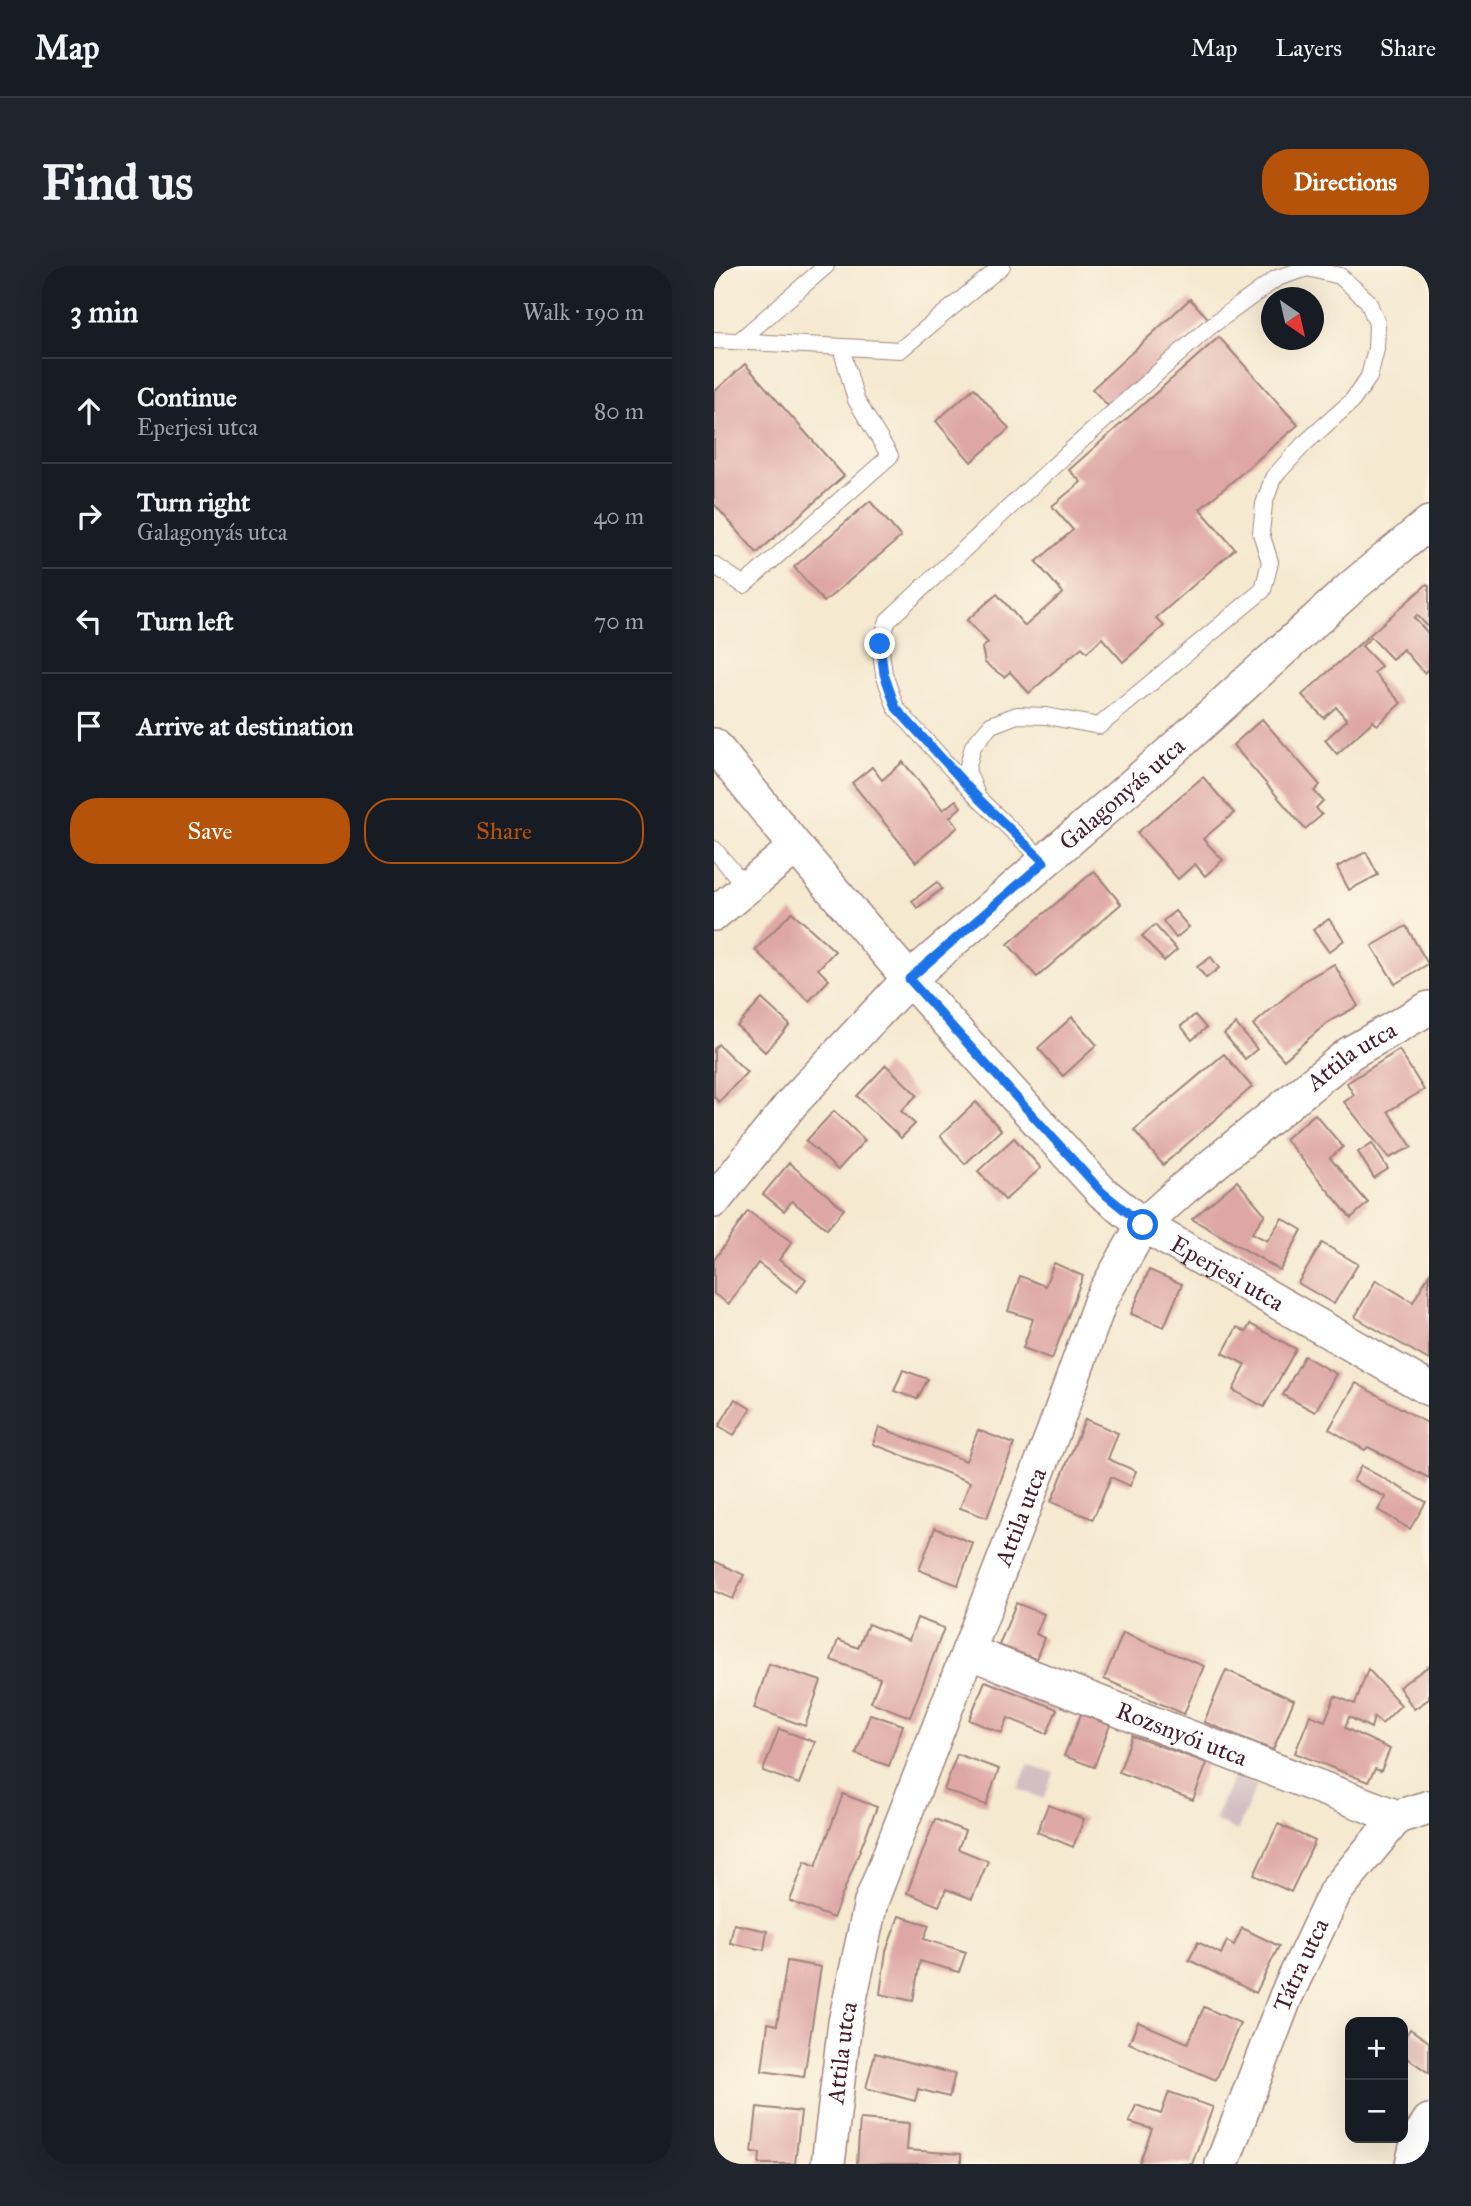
<!DOCTYPE html>
<meta charset="utf-8">
<style>
body{margin:0;font-family:"IM FELL Great Primer",serif;background:#20242c;color:#f1f3f6}
.controls{position:absolute;right:21px;bottom:21px;display:grid;overflow:hidden;border-radius:14px;box-shadow:0 7px 28px #0002}
.controls button{width:63px;height:63px;display:grid;place-items:center;padding:0;border:0;border-bottom:2px solid #363941;background:#171b24;color:#f1f3f6;font:35px sans-serif}
.compass{position:absolute;left:547px;top:21px;width:63px;height:63px;border-radius:50%;background:#171b24;box-shadow:0 7px 28px #0002;rotate:146deg}
.stop{position:absolute;width:21px;height:21px;margin:-16px;border:5px solid #1a73e8;border-radius:50%;background:#fff}
.stop.end{background:#1a73e8;border-color:#fff;box-shadow:0 2px 7px #0008}
.list{margin:0;padding:0;list-style:none}
h2{display:flex;justify-content:space-between;align-items:center;height:91px;margin:0;padding:0 28px;font-size:30px}
h2 small{font-size:23px;font-weight:400;color:#9ea1a6}
.list li{display:grid;grid-template-columns:46px 1fr auto;gap:21px;align-items:center;box-sizing:border-box;height:105px;padding:0 28px;border-top:2px solid #363941}
.list b{display:block;font-size:26px;white-space:nowrap}
.list p{margin:0;font-size:23px;white-space:nowrap;color:#9ea1a6}
.list em{font-size:23px;font-style:normal;color:#9ea1a6}
.actions{display:flex;gap:14px;padding:21px 28px}
.actions a{flex:1;padding:16px 0;border:2px solid #b45309;border-radius:28px;text-align:center;font-size:24px;color:#b45309}
.actions .main{background:#b45309;color:#fff}
.icon{flex:none;width:38px;height:38px;fill:none;stroke:currentColor;stroke-width:2;stroke-linecap:round;stroke-linejoin:round}
.map{position:relative;flex:none;width:715px;height:1898px;overflow:hidden;border-radius:28px}
header{display:flex;align-items:center;gap:42px;box-sizing:border-box;height:98px;padding:0 35px;background:#171b24;border-bottom:2px solid #363941}
header strong{font-size:33px}
nav{display:flex;gap:38px;margin-inline-start:auto;font-size:24px}
.intro{display:flex;align-items:center;justify-content:space-between;box-sizing:border-box;height:168px;padding:0 42px}
h1{margin:0;font-size:49px}
.button{padding:18px 32px;border-radius:28px;background:#b45309;color:#fff;font-size:24px;font-weight:700}
main{display:flex;gap:42px;padding:0 42px}
aside{flex:1;background:#171b24;border-radius:28px;box-shadow:0 7px 28px #0002}
.map>svg:first-child{display:block}
.industrial{fill:#d2bec3}
.building{fill:#dea7a5}
.lines{fill:none;stroke-linecap:round;stroke-linejoin:round}
.service-casing{stroke:#a0847e;stroke-width:18}
.minor-casing{stroke:#a0847e;stroke-width:36}
.service{stroke:#fff;stroke-width:16}
.minor{stroke:#fff;stroke-width:33}
.route{stroke:#1a73e8;stroke-width:9}
.labels{text-anchor:middle;stroke-width:5;stroke-linejoin:round;paint-order:stroke}
.street-label{font-size:24px;fill:#4a1f2b;stroke:#fcf5e5}
</style>
<header>
<strong>Map</strong>
<nav><a>Map</a><a>Layers</a><a>Share</a></nav>
</header>
<div class="intro"><h1>Find us</h1><a class="button">Directions</a></div>
<main>
<aside>
<h2>3 min<small>Walk · 190 m</small></h2>
<ul class="list">
<li><svg class="icon" aria-label="ahead" viewBox="0 0 24 24"><path d="M12 20V5M6 11l6-6 6 6"/></svg><div><b>Continue</b><p>Eperjesi utca</p></div><em>80 m</em></li>
<li><svg class="icon" aria-label="right" viewBox="0 0 24 24"><path d="M7 20v-9h11M14 6l5 5-5 5"/></svg><div><b>Turn right</b><p>Galagonyás utca</p></div><em>40 m</em></li>
<li><svg class="icon" aria-label="left" viewBox="0 0 24 24"><path d="M17 20v-9H6M10 6l-5 5 5 5"/></svg><div><b>Turn left</b></div><em>70 m</em></li>
<li><svg class="icon" aria-label="arrive" viewBox="0 0 24 24"><path d="M6 21V4h12l-3 4 3 4H6"/></svg><div><b>Arrive at destination</b></div></li>
</ul>
<div class="actions"><a class="main">Save</a><a>Share</a></div>
</aside>
<div class="map">
<svg width="715" height="1898" viewBox="0 0 715 1898">
<rect width="100%" height="100%" fill="#fcf5e5"/>
<filter id="ink" filterUnits="userSpaceOnUse"><feTurbulence type="fractalNoise" baseFrequency=".0143" numOctaves="2"/><feDisplacementMap in="SourceGraphic" scale="14" xChannelSelector="R" yChannelSelector="G"/><feConvolveMatrix kernelMatrix="1 2 1 2 8 2 1 2 1" color-interpolation-filters="sRGB"/></filter>
<filter id="wash" filterUnits="userSpaceOnUse"><feTurbulence type="fractalNoise" baseFrequency=".00686" numOctaves="4" result="noise"/><feDisplacementMap in="SourceGraphic" scale="28" xChannelSelector="R" yChannelSelector="G"/><feGaussianBlur stdDeviation="1.57" result="paint"/><feColorMatrix in="noise" values="0 0 0 0 0 0 0 0 0 0 0 0 0 0 0 0 0 1.4 0 .05"/><feComposite in="paint" operator="in"/></filter>
<g filter="url(#wash)">
<rect width="100%" height="100%" fill="#f5e9d0"/>
<g class="industrial">
<path d="M314,1498l26,9 -10,26 -26,-10z"/>
<path d="M520,1509l23,10 -20,46 -23,-11z"/>
</g>
<g id="blocks">
<g class="building">
<path d="M476,33l18,19 -98,90 -18,-19z"/>
<path d="M505,71l79,88 -98,84 35,40 -79,69 8,8 -41,36 -21,-24 -15,14 -5,-5 -53,46 -19,-21 -6,5 -19,-14 -3,-15 6,-5 -21,-23 30,-26 28,32 38,-33 -27,-31 37,-32 -21,-24 29,-24 -12,-12z"/>
<path d="M31,98l99,112 -87,77 -43,-49v-112z"/>
<path d="M260,122l35,41 -38,33 -35,-41z"/>
<path d="M156,235l31,36 -77,65 -30,-35z"/>
<path d="M713,318l2,2v42l-12,-13 -3,3 15,16v34l-5,5 -21,-24 -11,10 -21,-22 -9,9 19,20 -7,7 27,30 -24,22 -4,-4 -36,33 -12,-14 22,-20 -11,-13 -12,11 -22,-23z"/>
<path d="M548,453l58,66 -6,6 9,10 -7,7 6,7 -17,14 -72,-84z"/>
<path d="M189,496l40,48 13,-10 5,7 -11,10 8,10 -42,35 -64,-79 20,-16 10,13z"/>
<path d="M489,511l31,36 -31,26 20,21 -18,16 -10,-12 -17,15 -41,-46z"/>
<path d="M652,586l12,23 -29,15 -12,-23z"/>
<path d="M380,605l27,33 -84,73 -29,-33z"/>
<path d="M223,616l5,7 -25,19 -5,-7z"/>
<path d="M461,645l14,16 -13,11 -13,-17z"/>
<path d="M78,646l43,39 -17,18 11,11 -20,21 -54,-51z"/>
<path d="M615,653l15,21 -15,12 -16,-22z"/>
<path d="M441,659l22,25 -13,11 -22,-25z"/>
<path d="M692,660l22,38 -33,20 -23,-38z"/>
<path d="M497,691l8,11 -13,10 -9,-11z"/>
<path d="M620,698l24,42 -30,16 -44,38 -31,-35 52,-45z"/>
<path d="M48,733l28,26 -25,27 -28,-26z"/>
<path d="M481,749l11,13 -14,12 -11,-14z"/>
<path d="M358,751l25,28 -34,31 -25,-28z"/>
<path d="M522,758l21,25 -12,10 -21,-25z"/>
<path d="M4,778l29,28 -28,30 -5,-5v-48z"/>
<path d="M685,784l25,40 -36,21 24,36 -23,11 -45,-56 10,-7 -7,-12z"/>
<path d="M510,788l28,33 -89,78 -29,-35z"/>
<path d="M172,799l31,30 -16,16 14,13 -14,14 -44,-42z"/>
<path d="M262,836l25,28 -36,34 -25,-28z"/>
<path d="M120,845l31,29 -27,30 -32,-29z"/>
<path d="M601,848l28,33 -13,11 38,45 -17,15 -66,-79z"/>
<path d="M300,872l27,30 -36,32 -27,-29z"/>
<path d="M658,877l16,26 -14,9 -16,-26z"/>
<path d="M75,897l55,46 -17,20 -35,-28 -8,10 -21,-17z"/>
<path d="M523,915l28,33 -13,19 15,8 15,-23 20,12 -22,40 -88,-51z"/>
<path d="M34,945l44,31 -13,18 27,19 -9,13 -39,-29 -29,41 -15,-10v-34z"/>
<path d="M608,977l36,21 -24,40 -36,-21z"/>
<path d="M340,997l29,13 -31,83 -29,-11 10,-29 -25,-8 12,-35 25,10z"/>
<path d="M435,1004l33,14 -18,43 -33,-13z"/>
<path d="M715,1008v86l-74,-43 21,-37 37,22z"/>
<path d="M536,1058l46,25 -32,58 -31,-17 13,-25 -23,-12 14,-26 9,5z"/>
<path d="M590,1090l32,18 -21,38 -32,-17z"/>
<path d="M189,1104l25,9 -11,20 -23,-8z"/>
<path d="M642,1117l73,41v54l-61,-31 -3,3 -36,-21z"/>
<path d="M21,1133l16,10 -17,26 -15,-9z"/>
<path d="M371,1153l33,14 -10,26 28,12 -6,15 -19,-9 -18,42 -42,-17z"/>
<path d="M165,1161l87,34 12,-31 36,14 -27,74 -27,-10 10,-26 -97,-38z"/>
<path d="M647,1200l65,36 -16,27 -32,-19 8,-13 -33,-16z"/>
<path d="M221,1262l38,15 -15,42 -39,-15z"/>
<path d="M0,1295l30,14 -11,24 -19,-8z"/>
<path d="M302,1337l28,11 -8,20 8,4 -8,21 -37,-14z"/>
<path d="M203,1352l27,10 -34,89 -39,-15 9,-24 -49,-18 7,-20 20,8 10,-24 41,16z"/>
<path d="M409,1367l81,33 -20,48 -80,-35z"/>
<path d="M55,1398l52,17 -16,45 -51,-18z"/>
<path d="M715,1400v33l-15,10 -15,-22z"/>
<path d="M654,1403l33,36 -19,19 -8,-7 -3,11 -22,-11 -4,11 45,21 -9,22 -6,-2 -7,13 -73,-29 15,-38 15,6 10,-25 20,8z"/>
<path d="M512,1404l68,30 -21,50 -69,-28z"/>
<path d="M271,1415l72,28 -10,25 -39,-16 -6,15 -33,-13z"/>
<path d="M156,1448l33,11 -14,41 -33,-12z"/>
<path d="M367,1448l29,11 -16,42 -30,-11z"/>
<path d="M65,1463l36,13 -16,42 -36,-13z"/>
<path d="M418,1470l75,27 -14,37 -74,-28z"/>
<path d="M243,1488l42,15 -13,36 -42,-15z"/>
<path d="M129,1528l34,13 -44,111 -43,-17 15,-40 11,5z"/>
<path d="M334,1539l36,14 -11,28 -36,-15z"/>
<path d="M221,1553l30,12 -7,18 30,12 -16,38 -26,-10 -7,17 -32,-13z"/>
<path d="M564,1558l37,17 -24,51 -37,-17z"/>
<path d="M185,1650l30,9 -5,14 42,13 -7,20 -39,-11 -7,40 -33,-7 6,-43z"/>
<path d="M20,1658l33,7 -3,19 -34,-7z"/>
<path d="M528,1662l37,18 -23,47 -67,-33 9,-18 23,12 6,-13 7,4z"/>
<path d="M73,1695l34,6 -17,110 -42,-6 6,-48 9,2z"/>
<path d="M490,1741l36,16 -24,57 -87,-37 9,-21 50,21z"/>
<path d="M696,1763l19,13v31l-26,-18v-15z"/>
<path d="M161,1787l80,21 -6,23 -31,-8 -3,12 -49,-13z"/>
<path d="M455,1826l44,15 -21,57h-53l13,-35 -23,-7 7,-17 25,9z"/>
<path d="M43,1841l44,5 -6,52h-36l1,-11h-8z"/>
<path d="M146,1853l49,4 -2,27 54,4v10h-104z"/>
</g>
</g>
</g>
<g filter="url(#ink)">
<use href="#blocks" fill-opacity="0" stroke="#a0847e" stroke-width="2"/>
<g class="lines">
<defs>
<g id="service">
<path d="M0,74l186,10 102,-84"/>
<path d="M25,75l87,-75"/>
<path d="M0,299l30,20 146,-129 -34,-56 -15,-53"/>
<path d="M264,532l-82,-90 -12,-34 -4,-30 8,-24 184,-171 136,-121 69,-50 31,-10 32,8 28,25 9,23 -1,25 -7,28 -17,24 -48,43 -31,34 -9,26 -3,29 9,29 -7,28 -164,136 -53,-10 -29,-1 -26,10 -18,21 -6,24 11,28 66,63"/>
<path d="M0,583l32,38"/>
</g>
<g id="minor">
<path id="s1" d="M0,479l82,102 113,132 193,213 41,33 286,164"/>
<path d="M0,648l82,-67"/>
<path id="s2" d="M0,935l78,-98 117,-124 257,-223 188,-171 75,-62"/>
<path id="s3" d="M254,1386l429,165"/>
<path id="s4" d="M114,1898l17,-142 26,-120 182,-469 48,-134 42,-74 41,-37 166,-135 79,-45"/>
<path id="s5" d="M508,1898l64,-168 49,-104 62,-75 32,-10"/>
<path d="M698,1898l6,-25 11,-18"/>
</g>
</defs>
<use href="#service" class="service-casing"/>
<use href="#minor" class="minor-casing"/>
<use href="#service" class="service"/>
<use href="#minor" class="minor"/>
</g>
</g>
<g class="lines" filter="url(#ink)">
<path class="route" d="M166,378l4,30 12,34 82,90 66,64 -135,117 193,213 41,33"/>
</g>
<g class="labels">
<g class="street-label">
<text dy="8" stroke="none"><textPath href="#s2" startOffset="578">Galagonyás utca</textPath></text>
<text dy="8" stroke="none"><textPath href="#s4" startOffset="1265">Attila utca</textPath></text>
<text dy="8" stroke="none"><textPath href="#s1" startOffset="742">Eperjesi utca</textPath></text>
<text dy="8" stroke="none"><textPath href="#s4" startOffset="679">Attila utca</textPath></text>
<text dy="8" stroke="none"><textPath href="#s3" startOffset="229">Rozsnyói utca</textPath></text>
<text dy="8" stroke="none"><textPath href="#s5" startOffset="214">Tátra utca</textPath></text>
<text dy="8" stroke="none"><textPath href="#s4" startOffset="112">Attila utca</textPath></text>
</g>
</g>
</svg>
<div class="controls">
<button>+</button>
<button>−</button>
</div>
<svg class="compass" viewBox="-18 -18 36 36"><path d="M0-13l5 13h-10z" fill="#e53935"/><path d="M0 13l5-13h-10z" fill="#9ea1a6"/></svg>
<div class="stop" style="left:429px;top:959px"></div>
<div class="stop end" style="left:166px;top:378px"></div>
</div>
</main>
